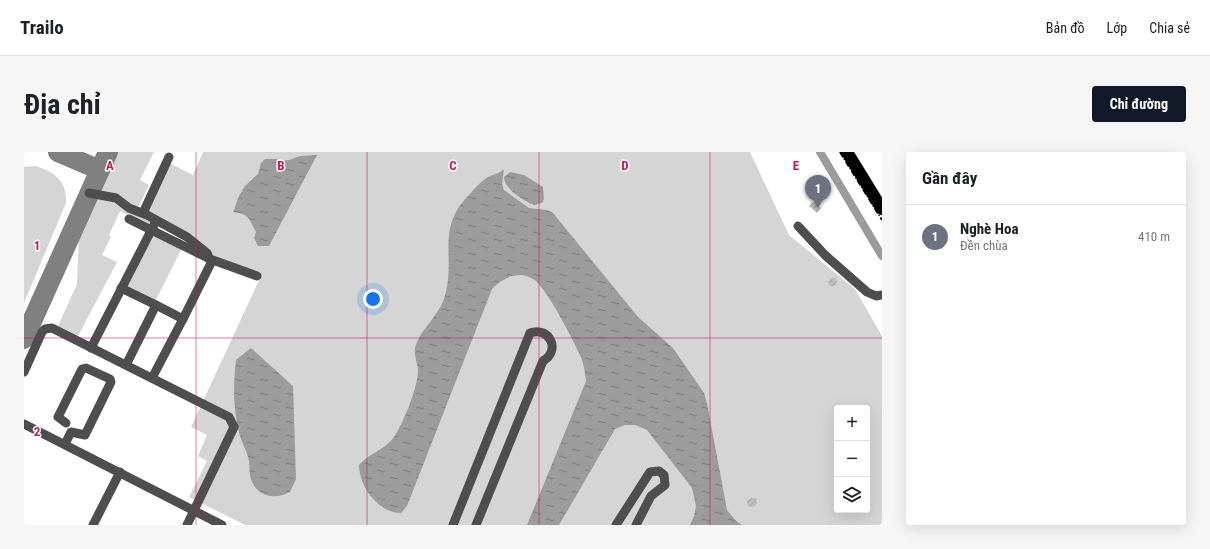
<!DOCTYPE html>
<html lang="vi">
<meta charset="utf-8">
<style>
body{margin:0;font-family:"Roboto Condensed",sans-serif;background:#f6f6f6;color:#202124}
.controls{position:absolute;right:12px;bottom:12px;display:grid;overflow:hidden;border-radius:4px;box-shadow:0 4px 16px #0002}
.controls button{width:36px;height:36px;display:grid;place-items:center;padding:0;border:0;border-bottom:1px solid #e0e0e0;background:#fff;color:#202124;font:20px sans-serif}
.you{position:absolute;left:349px;top:147px;width:14px;height:14px;margin:-10px;border:3px solid #fff;border-radius:50%;background:#1a73e8;box-shadow:0 0 0 6px #1a73e833}
.badge{display:grid;place-items:center;width:26px;height:26px;border-radius:50%;background:#111827;color:#fff;font-size:13px;font-weight:700}
.pin{position:absolute;translate:-50% -33px;filter:drop-shadow(0 1px 2px #0008)}
.pin::after{content:'';position:absolute;top:21px;width:14px;height:12px;background:inherit;clip-path:polygon(0 0,100% 0,50% 100%)}
.list{margin:0;padding:0;list-style:none}
h2{display:flex;justify-content:space-between;align-items:center;height:52px;margin:0;padding:0 16px;font-size:17px}
h2 small{font-size:13px;font-weight:400;color:#757577}
.list li{display:grid;grid-template-columns:26px 1fr auto;gap:12px;align-items:center;box-sizing:border-box;height:64px;padding:0 16px;border-top:1px solid #e0e0e0}
.list b{display:block;font-size:15px;white-space:nowrap}
.list p{margin:0;font-size:13px;white-space:nowrap;color:#757577}
.list em{font-size:13px;font-style:normal;color:#757577}
.icon{flex:none;width:22px;height:22px;fill:none;stroke:currentColor;stroke-width:2;stroke-linecap:round;stroke-linejoin:round}
.map{position:relative;flex:none;width:858px;height:373px;overflow:hidden;border-radius:4px}
header{display:flex;align-items:center;gap:24px;box-sizing:border-box;height:56px;padding:0 20px;background:#fff;border-bottom:1px solid #e0e0e0}
header strong{font-size:19px}
nav{display:flex;gap:22px;margin-inline-start:auto;font-size:14px}
.intro{display:flex;align-items:center;justify-content:space-between;box-sizing:border-box;height:96px;padding:0 24px}
h1{margin:0;font-size:28px}
.button{padding:10px 18px;border-radius:4px;background:#111827;color:#fff;font-size:14px;font-weight:700}
main{display:flex;gap:24px;padding:0 24px}
aside{flex:1;background:#fff;border-radius:4px;box-shadow:0 4px 16px #0002}
.map>svg:first-child{display:block}
.green{fill:#d5d5d5;fill-rule:evenodd}
.water{fill:url(#water-ripples)}
.lines{fill:none;stroke-linecap:round;stroke-linejoin:round}
.canal{stroke:#9c9c9c;stroke-width:8}
.taxiway{stroke:#808080;stroke-width:20}
.building{fill:url(#building-hatch)}
.highway-casing{stroke:#dbdbdb;stroke-width:13}
.minor{stroke:#4e4e4e;stroke-width:9}
.highway{stroke:#000;stroke-width:12}
.rail{stroke:#000;stroke-width:2;stroke-dasharray:6 2 1 2;stroke-linecap:butt}
.grid{fill:none;stroke:#c2185b;stroke-width:1;stroke-opacity:0.55}
.grid-label{font-size:13px;text-anchor:middle;font-weight:bold;fill:#c2185b;stroke:#fff;stroke-width:3;stroke-linejoin:round;paint-order:stroke}
</style>
<header>
<strong>Trailo</strong>
<nav><a>Bản đồ</a><a>Lớp</a><a>Chia sẻ</a></nav>
</header>
<div class="intro"><h1>Địa chỉ</h1><a class="button">Chỉ đường</a></div>
<main>
<div class="map">
<svg width="858" height="373" viewBox="0 0 858 373">
<defs>
<pattern id="water-ripples" width="26" height="14" patternUnits="userSpaceOnUse"><rect width="26" height="14" fill="#9c9c9c"/><path d="M2 4q2-2 4 0t4 0M15 11q2-2 4 0t4 0" fill="none" stroke="#7d7d7d"/></pattern>
<pattern id="building-hatch" width="6" height="6" patternUnits="userSpaceOnUse"><rect width="6" height="6" fill="#bebebe"/><path d="M-1 1l2-2M0 6l6-6M5 7l2-2" fill="none" stroke="#a2a2a2"/></pattern>
</defs>
<rect width="100%" height="100%" fill="#fff"/>
<g class="green">
<path d="M88,0h42l-14,28 9,5 -11,23 -43,-17z"/>
<path d="M179,0h547l39,83 66,54 27,47v189h-637l-56,-28 18,-36 -9,-5 9,-21 -16,-8 70,-151 -49,-20 -65,-45 22,-48 24,12zM813,256h30v102h-30z"/>
<path d="M11,14c20,6 32,15 31,37l-42,100v-136z"/>
<path d="M69,44l15,2 44,25 -2,3 -30,-15 -11,24 2,2 -9,18 15,7 -39,74 -20,-10 19,-42 2,-49 3,-13z"/>
<path d="M130,82l28,14 -27,54 -29,-14z"/>
</g>
<g class="water">
<path d="M293,3l-48,91h-11l-4,-8 2,-6c-7,-14 -7,-18 -23,-20l6,-16 6,-10 13,-12 3,-11 4,-4h12l4,2 8,-1 11,-4z"/>
<path d="M480,17l-2,15 2,6 25,18 18,2 6,3 85,104 35,31 31,45 3,10 20,107 8,10 7,5h-52l4,-9 2,-10 -4,-18 -45,-58 -12,-5h-10l-10,4 -56,96h-32l59,-144c-1,-8 -2,-16 -5,-24 -7,-15 -35,-71 -48,-78 -15,-9 -31,-1 -41,10l-85,217 -6,7c-23,0 -42,-27 -42,-48 10,-12 25,-14 35,-28 9,-13 25,-52 24,-68 -1,-7 -4,-13 -3,-21 5,-19 23,-31 29,-49 13,-40 -9,-69 24,-103 6,-7 12,-14 20,-19 6,-3 11,-3 16,-8z"/>
<path d="M486,20l14,3 19,12 1,12 -2,4 -8,2c-11,-5 -30,-16 -30,-28z"/>
<path d="M227,196l42,38 3,93 -6,13c-17,9 -36,4 -40,-17 -1,-6 0,-12 -2,-18 -2,-7 -6,-14 -8,-21 -7,-27 -7,-49 -4,-76z"/>
</g>
<g class="lines">
<path class="canal" d="M796,0l62,104"/>
<g class="taxiway">
<path d="M34,0l42,18"/>
<path d="M0,187l84,-187"/>
</g>
</g>
<g class="building">
<path d="M789,50l8,6 -4,5 -8,-7z"/>
<path d="M807,126l5,1 1,4 -3,3h-4l-2,-4z"/>
<path d="M727,346h5l1,5 -3,4 -6,-1 -1,-5z"/>
</g>
<g class="lines">
<defs>
<path id="highway" d="M823,0l35,57"/>
</defs>
<use href="#highway" class="highway-casing"/>
<g class="minor">
<path d="M65,41l27,5 13,10 18,7 40,22 20,16 4,10 -28,56"/>
<path d="M119,61l26,-56"/>
<path d="M105,67l81,40 47,17"/>
<path d="M774,74l27,29 42,37 9,4 6,-1"/>
<path d="M97,136l35,17"/>
<path d="M67,196l65,-127"/>
<path d="M102,213l30,-60 27,14 -31,59"/>
<path d="M0,220l18,-40 3,-3 7,-1 177,89 5,10 -47,98"/>
<path d="M0,272l198,101"/>
<path d="M41,292l6,-12 14,3 26,-53 -1,-3 -24,-11 -4,1 -24,48 8,6"/>
<path d="M69,373l27,-53"/>
<path d="M429,373l77,-192c20,-7 31,18 13,28l-67,164"/>
<path d="M592,373l34,-53 9,-1 5,4 1,10 -14,11 -15,29"/>
</g>
<use href="#highway" class="highway"/>
<path class="rail" d="M816,0l42,68"/>
</g>
<path class="grid" d="M172,0v373M343,0v373M515,0v373M686,0v373M0,186h858"/>
<g class="grid-label">
<text x="86" y="18">A</text>
<text x="257" y="18">B</text>
<text x="429" y="18">C</text>
<text x="601" y="18">D</text>
<text x="772" y="18">E</text>
<text x="13" y="98">1</text>
<text x="13" y="284">2</text>
</g>
</svg>
<div class="controls">
<button>+</button>
<button>−</button>
<button><svg class="icon" aria-label="layers" viewBox="0 0 24 24"><path d="M12 4l9 5-9 5-9-5zM3 14l9 5 9-5"/></svg></button>
</div>
<div class="you"></div>
<div class="pin badge" style="left:794px;top:56px;background:#6b7280">1</div>
</div>
<aside>
<h2>Gần đây<small></small></h2>
<ul class="list">
<li><span class="badge" style="background:#6b7280">1</span><div><b>Nghè Hoa</b><p>Đền chùa</p></div><em>410 m</em></li>
</ul>
</aside>
</main>
